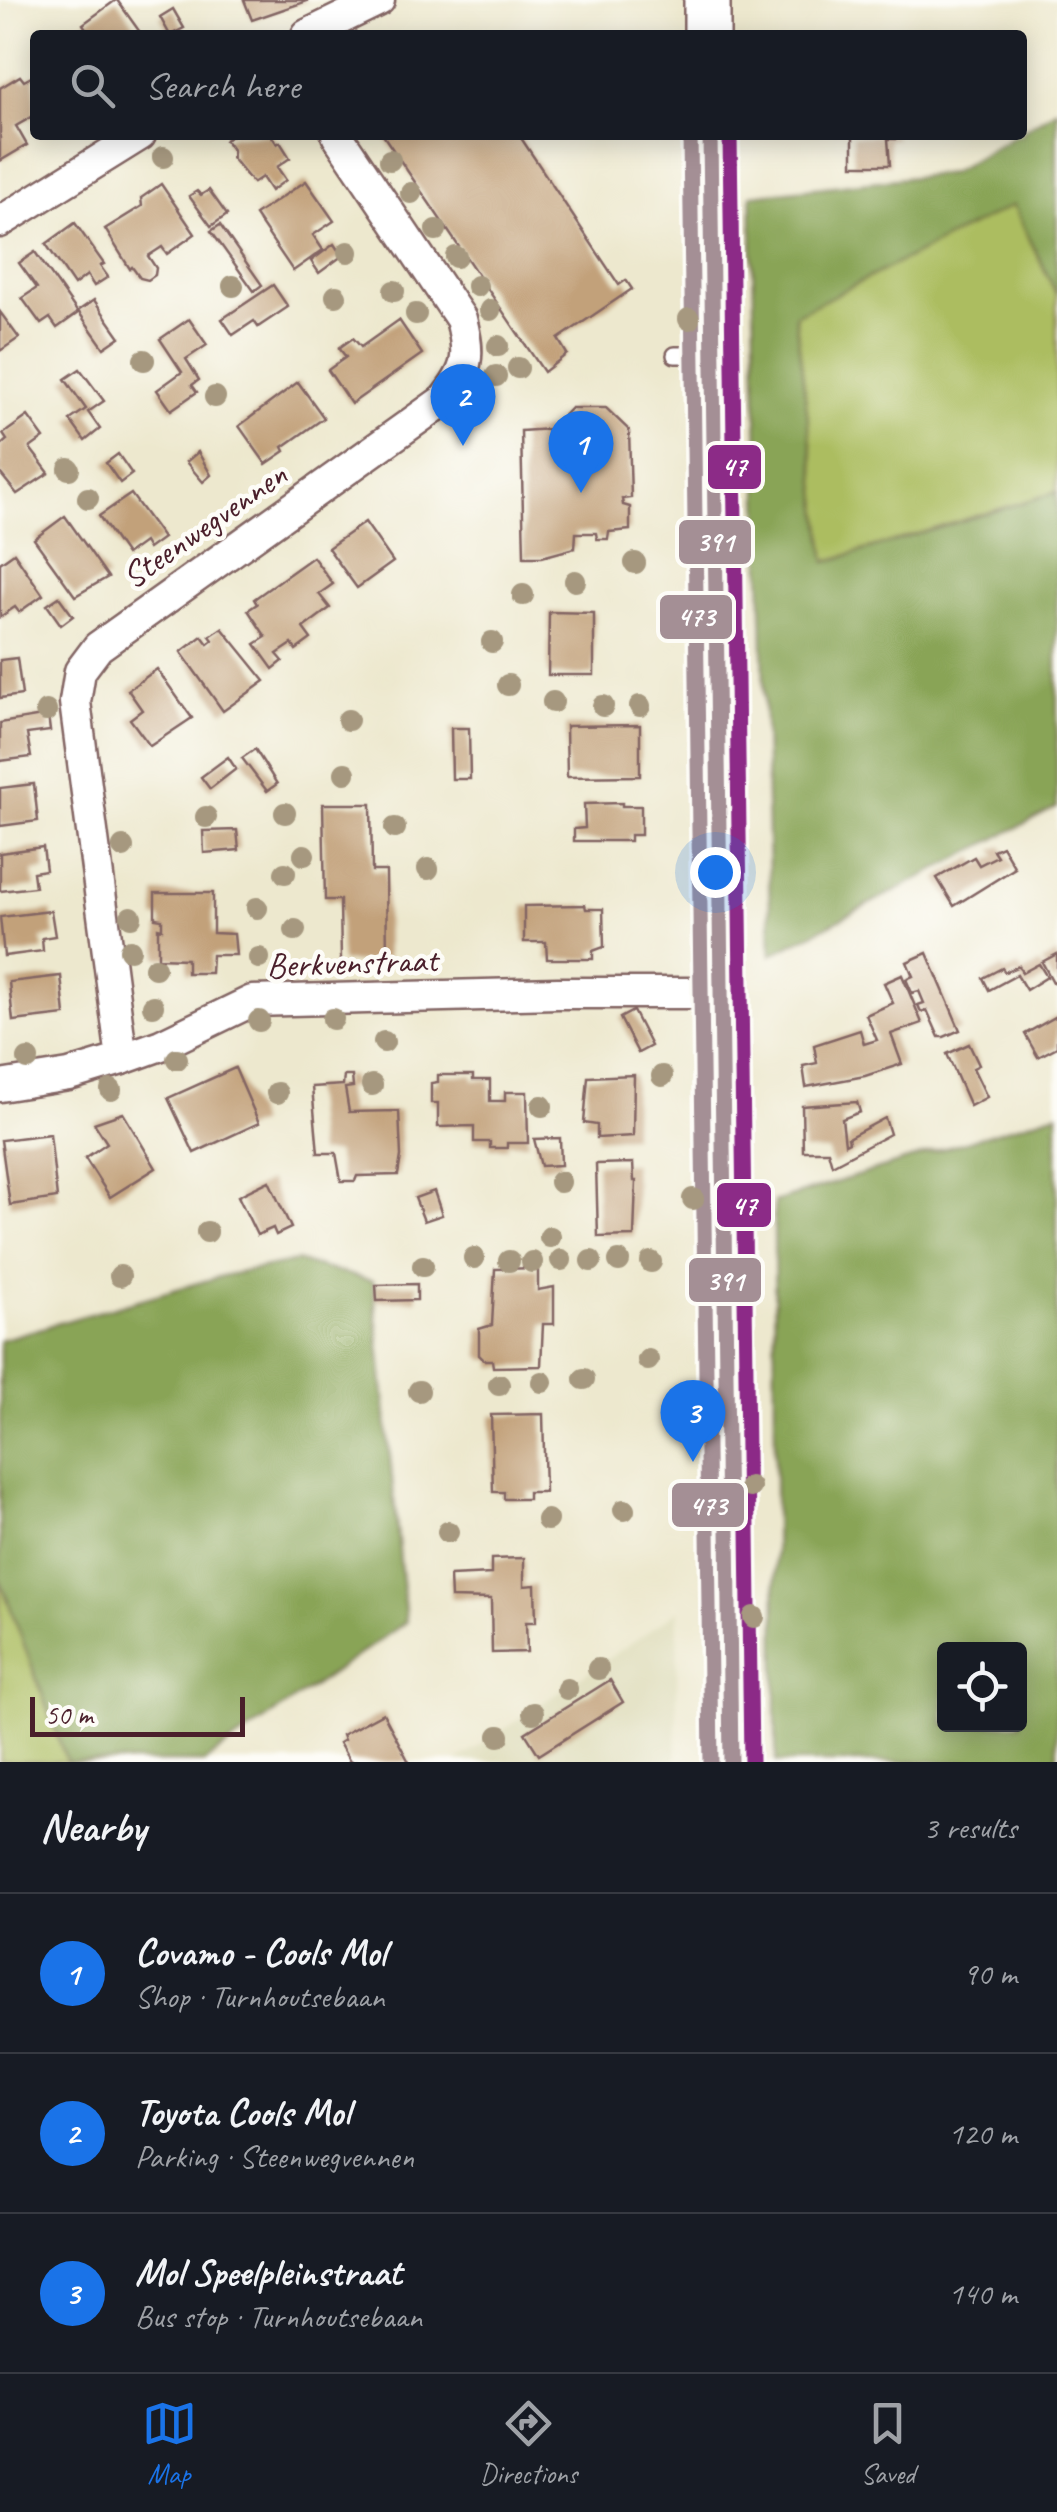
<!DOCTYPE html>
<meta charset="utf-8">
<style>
body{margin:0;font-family:Caveat,sans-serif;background:#242831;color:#f1f3f6}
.controls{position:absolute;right:30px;bottom:30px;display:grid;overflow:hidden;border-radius:10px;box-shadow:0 5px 25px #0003}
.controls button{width:90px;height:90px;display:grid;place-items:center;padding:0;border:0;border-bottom:2px solid #363941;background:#171b24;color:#f1f3f6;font:50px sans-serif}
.scale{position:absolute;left:30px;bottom:25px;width:215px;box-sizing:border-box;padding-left:10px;border:5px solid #4a1f2b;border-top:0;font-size:28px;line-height:35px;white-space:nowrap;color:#4a1f2b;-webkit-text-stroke:8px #fdfcf7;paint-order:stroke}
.you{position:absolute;left:715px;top:872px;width:35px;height:35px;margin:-25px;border:8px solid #fff;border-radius:50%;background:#1a73e8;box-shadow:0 0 0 15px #1a73e833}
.badge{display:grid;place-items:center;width:65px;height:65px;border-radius:50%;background:#1a73e8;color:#fff;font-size:32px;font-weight:700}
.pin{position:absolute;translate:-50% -82px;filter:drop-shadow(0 2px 5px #0008)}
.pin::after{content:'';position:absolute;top:52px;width:35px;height:30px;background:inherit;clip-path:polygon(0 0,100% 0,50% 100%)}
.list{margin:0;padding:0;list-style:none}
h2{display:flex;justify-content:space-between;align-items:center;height:130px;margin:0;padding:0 40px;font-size:42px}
h2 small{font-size:32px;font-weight:400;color:#9ea1a6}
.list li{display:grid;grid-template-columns:65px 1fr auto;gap:30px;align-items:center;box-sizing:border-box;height:160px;padding:0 40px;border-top:2px solid #363941}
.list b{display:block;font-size:38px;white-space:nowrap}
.list p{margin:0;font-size:32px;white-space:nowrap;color:#9ea1a6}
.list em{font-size:32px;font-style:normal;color:#9ea1a6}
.icon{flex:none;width:55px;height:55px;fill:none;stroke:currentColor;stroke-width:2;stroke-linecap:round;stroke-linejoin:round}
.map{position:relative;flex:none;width:1057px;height:1762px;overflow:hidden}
.search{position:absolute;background:#171b24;box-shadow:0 5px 25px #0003;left:30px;right:30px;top:30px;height:110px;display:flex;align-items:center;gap:25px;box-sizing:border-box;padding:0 35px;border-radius:10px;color:#9ea1a6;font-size:38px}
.sheet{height:610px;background:#171b24}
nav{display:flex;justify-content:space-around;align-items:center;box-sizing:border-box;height:140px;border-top:2px solid #363941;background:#171b24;font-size:28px;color:#9ea1a6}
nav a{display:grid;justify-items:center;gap:5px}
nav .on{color:#1a73e8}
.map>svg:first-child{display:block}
.built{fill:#dfddbb}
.green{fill:#acbd61;stroke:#7b6e46;stroke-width:2.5}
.forest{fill:#89a457;stroke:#6a6241;stroke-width:2.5;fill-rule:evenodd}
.building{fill:#c2a17a}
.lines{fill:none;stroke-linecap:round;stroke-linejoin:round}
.lane-casing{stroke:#836564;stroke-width:20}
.street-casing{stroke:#836564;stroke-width:35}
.primary-casing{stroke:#836564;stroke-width:50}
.lane{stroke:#fff;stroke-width:15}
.street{stroke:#fff;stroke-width:30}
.primary{stroke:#fff;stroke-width:45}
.bus-1-casing{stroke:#fdfcf7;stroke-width:22}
.bus-2-casing{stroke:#fdfcf7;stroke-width:22}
.bus-3-casing{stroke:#fdfcf7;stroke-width:22}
.bus-1{stroke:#a48f95;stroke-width:15}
.bus-2{stroke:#a48f95;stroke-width:15}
.bus-3{stroke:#8c2b87;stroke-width:15}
.tree{fill:#a6987f}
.labels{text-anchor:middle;stroke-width:9;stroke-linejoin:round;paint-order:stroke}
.street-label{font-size:35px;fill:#4a1f2b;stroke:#fdfcf7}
.line-badge{stroke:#fdfcf7;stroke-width:4}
.badge-label{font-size:28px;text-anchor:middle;font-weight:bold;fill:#fff}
</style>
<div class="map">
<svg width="1057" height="1762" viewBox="0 0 1057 1762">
<rect width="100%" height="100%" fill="#fdfcf7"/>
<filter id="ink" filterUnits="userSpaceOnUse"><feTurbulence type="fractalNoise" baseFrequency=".01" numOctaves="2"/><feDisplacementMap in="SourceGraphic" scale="20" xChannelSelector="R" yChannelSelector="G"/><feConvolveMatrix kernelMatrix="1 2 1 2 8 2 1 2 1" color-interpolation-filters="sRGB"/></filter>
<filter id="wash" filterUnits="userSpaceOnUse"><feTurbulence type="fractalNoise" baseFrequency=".0048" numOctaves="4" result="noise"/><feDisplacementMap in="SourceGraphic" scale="40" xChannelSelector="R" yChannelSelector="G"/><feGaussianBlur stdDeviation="2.25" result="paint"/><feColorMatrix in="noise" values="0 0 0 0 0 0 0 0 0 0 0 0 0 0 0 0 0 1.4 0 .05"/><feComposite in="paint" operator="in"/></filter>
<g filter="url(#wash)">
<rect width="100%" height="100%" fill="#ede8ce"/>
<path class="built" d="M678,1611l-2,151h-220z"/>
<g class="green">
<path d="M1013,204l44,91v197l-232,70 -30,-248z"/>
<path d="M0,1579l67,183h-67z"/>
</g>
<g class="forest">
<path d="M1057,109v186l-44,-90 -218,110 31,247 231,-70v315l-286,148 -20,-760 200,-22 64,-38h7v-4z"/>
<path d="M1057,1113v649h-281l-2,-560zM944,1650h76v74h-76z"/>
<path d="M297,1261l76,20 33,341 -202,140h-137l-67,-183v-239l222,-64z"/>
</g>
<g id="blocks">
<g class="building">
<path d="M116,0h1l25,35h-52l-7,-11z"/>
<path d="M244,0h63v1l-55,19z"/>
<path d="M173,9l11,19 -14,7 -10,-18z"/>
<path d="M35,75v40l-19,11 11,19 -27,16v-73l20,-12 4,5z"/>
<path d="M233,135h38l6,9 3,-2 10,16 -13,9 9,13 -15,11 -9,-14 -9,6 -21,-25 1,-7 -8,-11z"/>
<path d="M383,135h136l100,150 7,-5 6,9 -74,50 9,15 -23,18z"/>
<path d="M895,135v4h-7l2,26h-37v-29z"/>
<path d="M306,181l28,40 -21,14 10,15 -30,21 -38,-56z"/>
<path d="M161,184l34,50 -28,20 -5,-7 -14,9 8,12 -1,7 -7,5 -8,-2 -8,-11 -2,2 -25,-40 37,-23 -1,-8z"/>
<path d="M209,190l18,25 -16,11 -22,-30 8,-5 4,4z"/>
<path d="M75,223l29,41 -4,2 8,11 -14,9 -7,-11 -13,10 -28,-41z"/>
<path d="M220,225l42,60 -8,6 -43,-60z"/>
<path d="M334,244l8,12 -23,17 -8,-12z"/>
<path d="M35,252l43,61 -21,15 -7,-10 -9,6 -19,-26 15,-10 -18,-25z"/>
<path d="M273,285l15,22 -30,20 -4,-6 -21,14 -11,-16z"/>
<path d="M94,300l26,37 -16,11 -26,-37z"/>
<path d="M0,312l19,26 -19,13z"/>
<path d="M189,319l18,26 -21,14 13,21 -7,5 5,7 -26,18 -14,-20 25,-18 -22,-33z"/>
<path d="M399,320l23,34 -71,50 -23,-34 18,-13 -7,-9 14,-10 8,9z"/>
<path d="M80,369l24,32 -16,11 12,17 -15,12 -15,-21 16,-11 -21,-30z"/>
<path d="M298,382l26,36 -41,29 2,4 -19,13 -27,-38z"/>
<path d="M571,408h35l23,22 2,68 -9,1 1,6 7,2v23l-21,2 -1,7h-11l-1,-6h-20l-1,15 -33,9h-18l-3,-126 30,-2z"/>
<path d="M28,416l16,22 -14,10 19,25 -32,21 -17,-21v-27l7,-6 -4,-6z"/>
<path d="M198,452l13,23 -8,7 -17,-20z"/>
<path d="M118,454l14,20 -12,9 -14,-20z"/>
<path d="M131,494l32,44 -15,11 -4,-7 -18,13 -27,-39z"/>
<path d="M65,516l43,61 -33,19 -41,-57z"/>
<path d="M365,522l28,40 -36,26 -29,-40z"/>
<path d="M14,553l29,42 -24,17 -4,-5 -15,10v-54z"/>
<path d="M313,557l20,27 -14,10 11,14 -27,20 8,11 -15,11 -4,-6 -15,10 6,7 -10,8 -18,-25 11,-7 -18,-27 9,-6 -3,-5z"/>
<path d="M59,597l14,19 -12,9 -14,-20z"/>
<path d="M549,612l45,1v62h-46z"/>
<path d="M222,628l43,53 -42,30 -42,-59 21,-16 6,8 5,-4 -3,-4z"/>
<path d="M17,658l5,37 -22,3v-38z"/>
<path d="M157,669l35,49 -42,28 -20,-27 12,-9 -14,-20z"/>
<path d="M48,715l2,16 -23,3 4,23 -31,4v-38z"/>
<path d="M640,725v51l-73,1 -1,-51z"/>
<path d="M451,728h18l1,51h-18z"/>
<path d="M255,749l22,35 -10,7 -25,-33z"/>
<path d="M228,757l8,12 -26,20 -9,-12z"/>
<path d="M34,784l4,37 -38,5v-38z"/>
<path d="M622,803v3h19v29h-11v6h-56v-12l11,-1 -1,-24z"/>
<path d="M323,804h48l1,67h14l1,91h-46l-1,-62h-15z"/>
<path d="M237,830l2,20 -35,3 -1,-22z"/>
<path d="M1002,846l13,22 -61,38 -17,-28 37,-21 5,8 18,-9 -4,-6z"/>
<path d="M43,847l3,23 -13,2 2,15 -35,4v-38z"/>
<path d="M155,893h58v40l21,1 2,21h-24l-1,18h-24v-14l-29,-1v-30l4,1v-10l-7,-1z"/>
<path d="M585,905l1,4h17l1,38 -11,4v8h-46l-1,-17h-22v-36z"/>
<path d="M51,911l4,25 -13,2 1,13 -39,5 -4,-39z"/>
<path d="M927,953l33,77 -16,7h-5l-12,-27 -6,2 -3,-7 6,-2 -5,-12 -7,2 -6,-14 7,-3 -6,-14z"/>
<path d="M1057,954v26l-4,2 -11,-20z"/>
<path d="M1039,964l8,13 -21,13 -9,-15 -28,15 -6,-12 19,-10 3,4 14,-6 3,7z"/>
<path d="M902,975l20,48 -31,11 11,30 -37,12 -59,11 -3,-21 14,-3 -3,-18 46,-15 4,14 13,-4 -11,-25 27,-12 -9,-20z"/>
<path d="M61,976l4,39 -52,6 -4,-39z"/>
<path d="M633,1011l18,35 -13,7 -18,-35z"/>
<path d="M1057,1016v31l-19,10 -13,-23z"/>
<path d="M969,1044l10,21 -6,3 14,29 -17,9 -23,-52z"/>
<path d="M235,1068l24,55 -65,30 -26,-55z"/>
<path d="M438,1075h35v5h17v21h15v-9h22l1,51h-21v5h-17v-6h-16v-16l-36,1v-24h-7v-20l7,-1z"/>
<path d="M634,1075l-1,61 -36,2v-13l-13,-2 4,-46z"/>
<path d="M344,1076h8l1,11 -8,1 4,24 50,-1 2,45 -3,19 -41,1 -2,5h-14l-5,-28h-18l-6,-66 31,-2z"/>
<path d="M857,1102l3,10 -18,7 3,25 4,-2 -1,-4 37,-20 5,16 -58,31 -4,-14h-25l-1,-45z"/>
<path d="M123,1113l33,55 -46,29 -25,-39 22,-15 -13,-20z"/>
<path d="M50,1134l7,64 -47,7 -9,-65z"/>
<path d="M560,1138l1,27 -20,1 -7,-27z"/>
<path d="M633,1163l1,18h2l-2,55 -36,1 -2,-73z"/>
<path d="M269,1181l22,47 -15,7 -3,-7 -16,7 -19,-39z"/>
<path d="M434,1191l8,24 -18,6 -9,-23z"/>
<path d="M538,1268v22l16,-3v37h-11l-2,42 -48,1 -1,-7h-8l-5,-5v-26l13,-4 3,-56z"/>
<path d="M417,1284v16l-40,1 -1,-16z"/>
<path d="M543,1414l2,78h-17v7h-24v-7h-11l-2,-77z"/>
<path d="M524,1558v28l11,-1 1,37h-10l1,30 -35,1 -1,-54 -40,-1 -1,-22 41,-2v-15z"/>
<path d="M610,1680l13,22 -84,53 -14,-22z"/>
<path d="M383,1713l26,49h-59l-11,-19 5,-3 -2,-5z"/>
</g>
</g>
</g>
<g filter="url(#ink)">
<use href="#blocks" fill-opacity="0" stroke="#836564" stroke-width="2.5"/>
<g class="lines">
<defs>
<path id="lane" d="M675,355h34"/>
<g id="street">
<path d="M307,35l72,-35"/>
<path d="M0,222l140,-87"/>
<path d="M122,1059l-47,-357 5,-31 18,-24 346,-247c24,-30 27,-43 17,-81l-124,-184"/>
<path d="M0,1086l69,-11 53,-16 39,-14 91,-44 306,-8h164"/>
</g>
<g id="primary">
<path d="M707,0v35"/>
<path d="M710,135l21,1627"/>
</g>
</defs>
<use href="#lane" class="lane-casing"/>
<use href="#street" class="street-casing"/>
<use href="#primary" class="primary-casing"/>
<use href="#lane" class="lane"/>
<use href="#street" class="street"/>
<use href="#primary" class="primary"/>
<defs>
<path id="bus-1" d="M710,135l21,1627"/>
<path id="bus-2" d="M690,135l21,1627"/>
<path id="bus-3" d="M730,135l21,1627"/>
</defs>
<use href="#bus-1" class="bus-1-casing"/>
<use href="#bus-2" class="bus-2-casing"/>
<use href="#bus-3" class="bus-3-casing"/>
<use href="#bus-1" class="bus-1"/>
<use href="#bus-2" class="bus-2"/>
<use href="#bus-3" class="bus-3"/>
</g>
<g class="tree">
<circle cx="163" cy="157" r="11"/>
<circle cx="390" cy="160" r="11"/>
<circle cx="411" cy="193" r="11"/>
<circle cx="436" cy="230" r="11"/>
<circle cx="348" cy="252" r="11"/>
<circle cx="456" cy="257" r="11"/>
<circle cx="233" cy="286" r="11"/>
<circle cx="477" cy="286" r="11"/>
<circle cx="394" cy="291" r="11"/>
<circle cx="336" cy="296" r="11"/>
<circle cx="490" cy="310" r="11"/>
<circle cx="416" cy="314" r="11"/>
<circle cx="689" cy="319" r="11"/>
<circle cx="498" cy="346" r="11"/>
<circle cx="144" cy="360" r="11"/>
<circle cx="518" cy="368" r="11"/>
<circle cx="496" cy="376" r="11"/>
<circle cx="215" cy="397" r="11"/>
<circle cx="69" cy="469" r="11"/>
<circle cx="88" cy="498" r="11"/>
<circle cx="635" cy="563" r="11"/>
<circle cx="575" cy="581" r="11"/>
<circle cx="523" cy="595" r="11"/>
<circle cx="492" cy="642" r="11"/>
<circle cx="508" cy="685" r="11"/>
<circle cx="553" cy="702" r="11"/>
<circle cx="603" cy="706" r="11"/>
<circle cx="640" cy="706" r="11"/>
<circle cx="46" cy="711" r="11"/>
<circle cx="348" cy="720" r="11"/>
<circle cx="345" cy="773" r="11"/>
<circle cx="285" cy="813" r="11"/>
<circle cx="206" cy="817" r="11"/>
<circle cx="395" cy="828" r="11"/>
<circle cx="123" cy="847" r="11"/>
<circle cx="304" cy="855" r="11"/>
<circle cx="428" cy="869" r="11"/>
<circle cx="285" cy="873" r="11"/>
<circle cx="257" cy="908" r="11"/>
<circle cx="131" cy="917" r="11"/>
<circle cx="295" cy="930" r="11"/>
<circle cx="130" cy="950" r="11"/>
<circle cx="259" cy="958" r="11"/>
<circle cx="155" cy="968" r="11"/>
<circle cx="153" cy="1006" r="11"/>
<circle cx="333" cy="1019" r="11"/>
<circle cx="259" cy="1021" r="11"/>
<circle cx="384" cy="1042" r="11"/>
<circle cx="28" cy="1059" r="11"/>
<circle cx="177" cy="1059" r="11"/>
<circle cx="662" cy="1076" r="11"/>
<circle cx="372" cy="1085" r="11"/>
<circle cx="111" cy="1090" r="11"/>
<circle cx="277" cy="1093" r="11"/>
<circle cx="542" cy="1106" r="11"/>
<circle cx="560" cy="1182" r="11"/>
<circle cx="693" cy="1199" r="11"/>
<circle cx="207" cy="1232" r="11"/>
<circle cx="550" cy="1237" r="11"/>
<circle cx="474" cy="1258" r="11"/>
<circle cx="561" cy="1260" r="11"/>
<circle cx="509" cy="1261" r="11"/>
<circle cx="591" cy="1261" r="11"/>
<circle cx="619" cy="1261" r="11"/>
<circle cx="532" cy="1262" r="11"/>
<circle cx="651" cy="1262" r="11"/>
<circle cx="423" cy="1266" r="11"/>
<circle cx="120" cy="1276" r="11"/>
<circle cx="648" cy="1360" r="11"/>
<circle cx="584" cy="1379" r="11"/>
<circle cx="542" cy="1382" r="11"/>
<circle cx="499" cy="1385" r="11"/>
<circle cx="419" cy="1391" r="11"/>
<circle cx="750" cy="1487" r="11"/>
<circle cx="624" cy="1510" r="11"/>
<circle cx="547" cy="1520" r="11"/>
<circle cx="448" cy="1532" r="11"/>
<circle cx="754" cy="1617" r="11"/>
<circle cx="598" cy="1669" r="11"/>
<circle cx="567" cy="1689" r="11"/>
<circle cx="533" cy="1713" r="11"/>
<circle cx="499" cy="1736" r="11"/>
</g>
</g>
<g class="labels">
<g class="street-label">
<text transform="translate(204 525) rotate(-35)" y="12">Steenwegvennen</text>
<text transform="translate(352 962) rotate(-2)" y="12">Berkvenstraat</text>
</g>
</g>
<g class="line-badge">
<rect x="706" y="443" width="57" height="48" rx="10" fill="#8c2b87"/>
<rect x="677" y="518" width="76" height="48" rx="10" fill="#a48f95"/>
<rect x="658" y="593" width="76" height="48" rx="10" fill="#a48f95"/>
<rect x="715" y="1181" width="58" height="48" rx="10" fill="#8c2b87"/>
<rect x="687" y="1256" width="76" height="48" rx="10" fill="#a48f95"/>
<rect x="670" y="1481" width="76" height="48" rx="10" fill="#a48f95"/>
</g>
<g class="badge-label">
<text x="734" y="476">47</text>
<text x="715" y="551">391</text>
<text x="696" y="626">473</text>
<text x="744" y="1215">47</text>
<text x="725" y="1290">391</text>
<text x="708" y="1515">473</text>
</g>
</svg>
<div class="controls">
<button><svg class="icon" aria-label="locate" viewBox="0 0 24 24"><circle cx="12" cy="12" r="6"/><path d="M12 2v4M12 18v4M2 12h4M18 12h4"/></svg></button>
</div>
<div class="scale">50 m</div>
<div class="you"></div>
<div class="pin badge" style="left:581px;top:493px">1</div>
<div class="pin badge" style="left:463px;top:446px">2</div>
<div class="pin badge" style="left:693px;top:1462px">3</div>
<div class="search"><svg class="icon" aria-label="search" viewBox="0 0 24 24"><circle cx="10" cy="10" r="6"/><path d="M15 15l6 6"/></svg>Search here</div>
</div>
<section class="sheet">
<h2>Nearby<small>3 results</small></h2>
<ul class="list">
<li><span class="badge">1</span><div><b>Covamo - Cools Mol</b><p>Shop · Turnhoutsebaan</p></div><em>90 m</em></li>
<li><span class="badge">2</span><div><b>Toyota Cools Mol</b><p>Parking · Steenwegvennen</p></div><em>120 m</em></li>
<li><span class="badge">3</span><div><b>Mol Speelpleinstraat</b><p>Bus stop · Turnhoutsebaan</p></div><em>140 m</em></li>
</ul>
</section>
<nav>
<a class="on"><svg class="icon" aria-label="map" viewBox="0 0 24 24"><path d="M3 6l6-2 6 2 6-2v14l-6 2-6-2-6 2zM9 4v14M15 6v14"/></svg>Map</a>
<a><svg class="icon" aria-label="directions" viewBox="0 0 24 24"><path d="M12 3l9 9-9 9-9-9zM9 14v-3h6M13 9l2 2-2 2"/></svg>Directions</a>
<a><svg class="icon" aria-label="saved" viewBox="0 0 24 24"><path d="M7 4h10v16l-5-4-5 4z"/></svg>Saved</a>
</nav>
